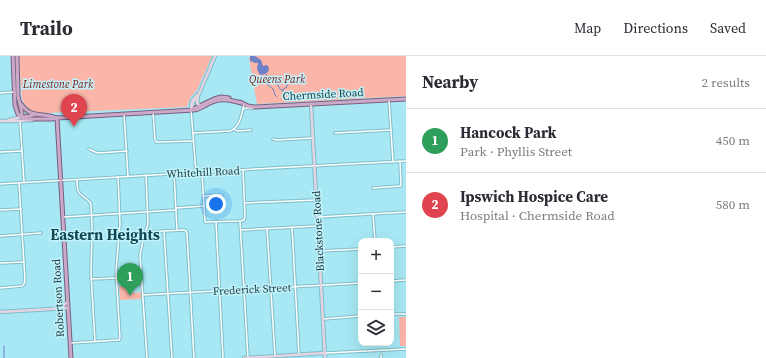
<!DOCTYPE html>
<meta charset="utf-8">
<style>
body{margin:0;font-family:"Source Serif 4",serif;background:#f2f2f3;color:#2b2b33}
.controls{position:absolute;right:12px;bottom:12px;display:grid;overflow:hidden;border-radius:8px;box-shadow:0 4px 16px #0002}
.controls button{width:36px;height:36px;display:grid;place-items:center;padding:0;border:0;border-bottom:1px solid #e1e1e2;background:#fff;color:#2b2b33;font:20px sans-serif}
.you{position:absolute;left:216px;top:148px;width:14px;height:14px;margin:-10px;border:3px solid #fff;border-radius:50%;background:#1a73e8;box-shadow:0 0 0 6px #1a73e833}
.badge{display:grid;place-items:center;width:26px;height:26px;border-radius:50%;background:#d54837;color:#fff;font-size:13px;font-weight:700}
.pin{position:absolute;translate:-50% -33px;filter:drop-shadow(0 1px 2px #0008)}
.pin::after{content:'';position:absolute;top:21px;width:14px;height:12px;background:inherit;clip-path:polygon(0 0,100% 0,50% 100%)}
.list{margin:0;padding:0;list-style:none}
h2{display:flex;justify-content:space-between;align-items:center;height:52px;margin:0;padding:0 16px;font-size:17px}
h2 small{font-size:13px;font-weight:400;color:#7c7c81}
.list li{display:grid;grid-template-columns:26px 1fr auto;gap:12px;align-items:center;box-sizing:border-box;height:64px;padding:0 16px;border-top:1px solid #e1e1e2}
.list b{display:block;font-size:15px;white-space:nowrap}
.list p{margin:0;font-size:13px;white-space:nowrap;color:#7c7c81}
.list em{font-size:13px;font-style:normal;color:#7c7c81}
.icon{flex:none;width:22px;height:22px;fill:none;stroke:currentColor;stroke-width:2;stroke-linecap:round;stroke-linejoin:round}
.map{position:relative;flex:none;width:406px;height:302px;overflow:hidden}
header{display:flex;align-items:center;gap:24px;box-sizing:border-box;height:56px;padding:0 20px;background:#fff;border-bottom:1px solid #e1e1e2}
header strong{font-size:19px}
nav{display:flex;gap:22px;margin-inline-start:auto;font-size:14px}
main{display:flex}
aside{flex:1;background:#fff}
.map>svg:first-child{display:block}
.green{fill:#fbb5a9}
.water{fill:#6c81c7}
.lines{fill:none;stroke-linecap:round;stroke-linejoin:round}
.stream{stroke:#6c81c7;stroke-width:1}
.street-casing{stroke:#7fbeca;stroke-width:3.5}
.secondary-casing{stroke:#7fbeca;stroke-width:4.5}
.primary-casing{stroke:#785f80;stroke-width:5}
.street{stroke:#fff;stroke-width:1.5}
.secondary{stroke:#e5d5e3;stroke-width:2.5}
.primary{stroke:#caaac7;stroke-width:3}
.labels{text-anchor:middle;stroke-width:3;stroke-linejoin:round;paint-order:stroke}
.park-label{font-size:11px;font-style:italic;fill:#7d160c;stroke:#c0f3fc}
.street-label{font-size:11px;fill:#213b40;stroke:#c0f3fc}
.district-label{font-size:15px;font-weight:bold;fill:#14464e;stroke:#c0f3fc}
</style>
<header>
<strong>Trailo</strong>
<nav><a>Map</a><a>Directions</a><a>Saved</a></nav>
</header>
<main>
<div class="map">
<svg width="406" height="302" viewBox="0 0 406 302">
<rect width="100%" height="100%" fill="#a7e8f4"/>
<g class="green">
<path d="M19,0h193l-15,34 -7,8 -3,9 -140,6 -14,-1 -6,-5 -5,-7z"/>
<path d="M250,0h156v40l-149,8 -8,-45z"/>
<path d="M129,230l4,7 8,-1v7l-21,1 -1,-14z"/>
<path d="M399,261h7v29h-6z"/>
</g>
<path class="water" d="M250,0h5l6,4 2,6 4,-1 2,3 -1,4 -3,2 -5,1 -3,-6v-3l1,-1v-2h-3l-5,-2z"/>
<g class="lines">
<g class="stream">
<path d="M266,18l2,11 5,4 2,6 2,2"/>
<path d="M268,25l3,1h5l4,7 6,4"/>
<path d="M282,34l5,-3v-7"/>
<path d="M4,290v12"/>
</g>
<defs>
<g id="street">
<path d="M0,37l14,-1"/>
<path d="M389,44l4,62"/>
<path d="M243,53l3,-1h7"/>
<path d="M191,54l5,62"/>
<path d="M153,56l2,28 1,2h2l36,-1"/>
<path d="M124,58l4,62"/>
<path d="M20,65l4,61"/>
<path d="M234,73l3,2 14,-1"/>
<path d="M193,77l37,-2c10,-3 12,-18 14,-27"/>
<path d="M335,77l56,-3"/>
<path d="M273,83l4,1 36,-2"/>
<path d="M89,93l6,3 4,1 28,-2"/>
<path d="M0,96l22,-1"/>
<path d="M174,117l3,57"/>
<path d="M202,117l3,49 35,-1 4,-1 1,-3 -2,-47"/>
<path d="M146,119l2,49 -4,12 -4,19 7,103"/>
<path d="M77,124c0,3 0,7 1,10 1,6 10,8 13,14l1,24 -1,45 4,69"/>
<path d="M0,128l273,-16 133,-7"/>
<path d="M373,132l28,-2 -1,-25"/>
<path d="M203,140l19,-1"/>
<path d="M245,147l71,-3"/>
<path d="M176,152l28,-2"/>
<path d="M0,154l21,-1"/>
<path d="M373,158l2,27"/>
<path d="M64,161l112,-7"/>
<path d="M318,161l88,-5"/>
<path d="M216,166l7,136"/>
<path d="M240,166l8,136"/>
<path d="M292,171l7,128"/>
<path d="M267,172l8,128"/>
<path d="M241,174l76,-4"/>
<path d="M145,176l39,-2 2,1 1,3 7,124"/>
<path d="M164,176l8,126"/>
<path d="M0,180l41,-3"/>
<path d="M391,191l15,-1"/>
<path d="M319,195l42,-2"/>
<path d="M0,207l24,-1"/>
<path d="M91,223l26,-1"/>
<path d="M391,225l15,-1"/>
<path d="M0,232l22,-2 2,-2 1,-4 -6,-97"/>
<path d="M143,239l218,-12"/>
<path d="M391,258h15"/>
<path d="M323,263l38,-3"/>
<path d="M71,287l47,-3h1l1,-2 -4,-67 4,-47 -2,-47"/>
<path d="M326,297l80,-4"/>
<path d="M381,299v3"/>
</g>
<g id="secondary">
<path d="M198,41l-1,6 2,2h1"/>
<path d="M311,48l14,254"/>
<path d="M191,52l1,-7 5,-6"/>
<path d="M191,54l2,-8 6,-8 16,-38"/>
<path d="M9,64l12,-3"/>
<path d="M0,65h16l16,-1"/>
<path d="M57,252l7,-3 3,-3"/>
<path d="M0,256l68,-4"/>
<path d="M244,302l81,-5"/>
</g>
<g id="primary">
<path d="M13,0l2,49 3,9 5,4 3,1h26l5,-1c46,-3 92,-5 137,-8 4,0 8,-3 12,-5 13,-7 20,-6 35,-2"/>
<path d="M17,0l1,40 4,17 -1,4"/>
<path d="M240,46l8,4 7,1 151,-8"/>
<path d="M21,48c10,15 22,8 36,14"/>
<path d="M191,54l23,-11 7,-2 8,1"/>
<path d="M21,61l9,-1 5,-2"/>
<path d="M57,62l14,240"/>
</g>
</defs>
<use href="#street" class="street-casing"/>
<use href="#secondary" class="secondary-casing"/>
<use href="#primary" class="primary-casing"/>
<use href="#street" class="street"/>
<use href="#secondary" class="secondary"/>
<use href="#primary" class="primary"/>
</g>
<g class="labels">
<g class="park-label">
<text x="277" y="27">Queens Park</text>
<text x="58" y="32">Limestone Park</text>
</g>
<g class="street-label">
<text transform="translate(323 38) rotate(-3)" y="4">Chermside Road</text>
<text transform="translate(203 116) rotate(-3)" y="4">Whitehill Road</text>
<text transform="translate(318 175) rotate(-93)" y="4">Blackstone Road</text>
<text transform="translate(252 233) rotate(-3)" y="4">Frederick Street</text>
<text transform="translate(58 242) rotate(-93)" y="4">Robertson Road</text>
</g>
<g class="district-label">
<text x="105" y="184">Eastern Heights</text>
</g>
</g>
</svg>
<div class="controls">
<button>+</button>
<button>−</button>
<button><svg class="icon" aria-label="layers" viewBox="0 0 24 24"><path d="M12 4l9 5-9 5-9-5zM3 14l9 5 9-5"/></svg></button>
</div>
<div class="you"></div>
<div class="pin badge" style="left:130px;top:240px;background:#2e9e5b">1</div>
<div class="pin badge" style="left:74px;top:71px;background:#e0444e">2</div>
</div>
<aside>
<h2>Nearby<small>2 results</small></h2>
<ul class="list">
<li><span class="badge" style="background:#2e9e5b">1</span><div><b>Hancock Park</b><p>Park · Phyllis Street</p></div><em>450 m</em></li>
<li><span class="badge" style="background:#e0444e">2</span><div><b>Ipswich Hospice Care</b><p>Hospital · Chermside Road</p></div><em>580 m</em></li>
</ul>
</aside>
</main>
